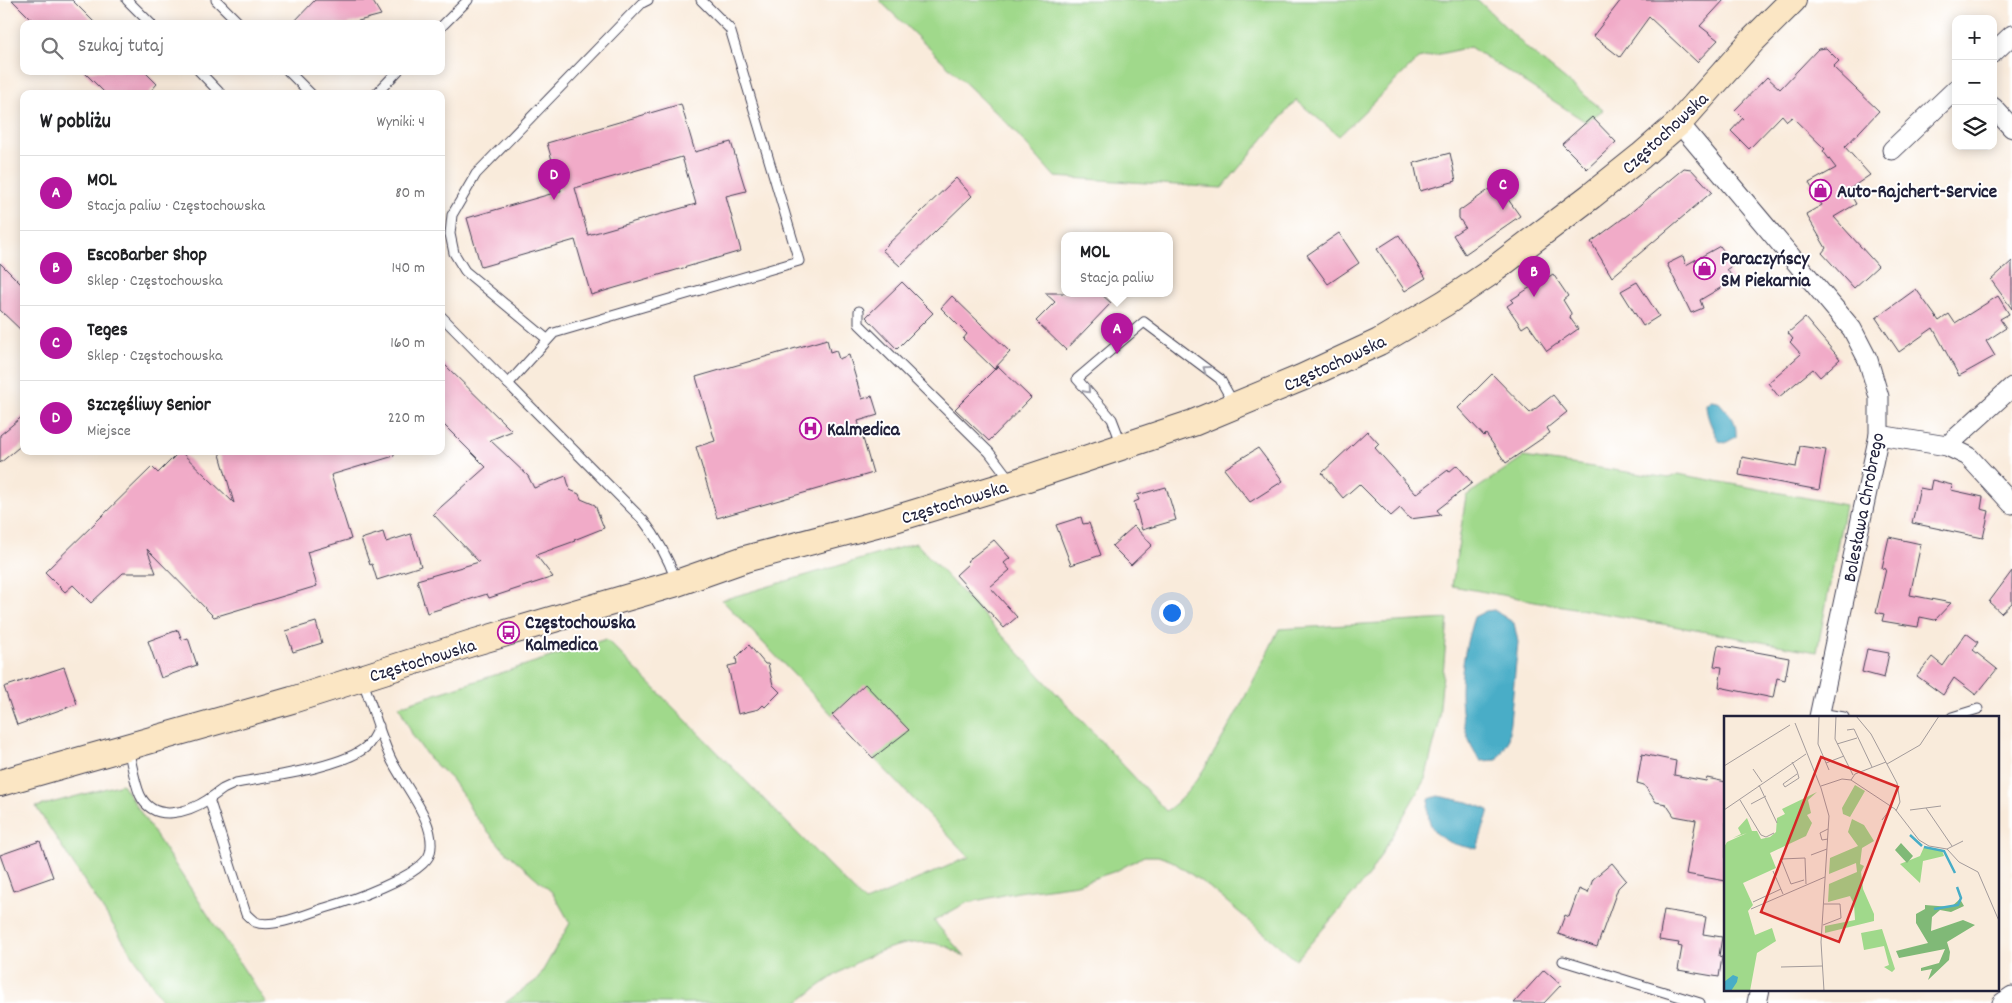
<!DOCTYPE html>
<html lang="pl">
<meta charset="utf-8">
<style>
body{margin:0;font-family:Dekko,sans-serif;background:#f6f6f6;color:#202124}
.controls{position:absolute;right:15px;top:15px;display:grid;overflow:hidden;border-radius:10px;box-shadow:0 2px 12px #0003}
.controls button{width:45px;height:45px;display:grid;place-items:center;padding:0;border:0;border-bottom:1px solid #e0e0e0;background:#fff;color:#202124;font:25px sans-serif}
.you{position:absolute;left:1171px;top:612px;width:18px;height:18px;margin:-12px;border:4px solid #fff;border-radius:50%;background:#1a73e8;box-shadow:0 0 0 8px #1a73e833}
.badge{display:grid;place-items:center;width:32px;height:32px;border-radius:50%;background:#b5179e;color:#fff;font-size:16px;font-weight:700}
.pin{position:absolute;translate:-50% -41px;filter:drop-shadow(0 1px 2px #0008)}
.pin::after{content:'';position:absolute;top:26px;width:18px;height:15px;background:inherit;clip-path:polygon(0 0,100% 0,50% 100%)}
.popup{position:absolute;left:1061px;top:232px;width:112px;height:65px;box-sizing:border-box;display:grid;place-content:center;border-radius:10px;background:#fff;filter:drop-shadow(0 1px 4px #0005);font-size:16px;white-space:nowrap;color:#757577}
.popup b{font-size:19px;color:#202124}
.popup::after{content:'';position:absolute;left:50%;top:100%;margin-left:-10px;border:10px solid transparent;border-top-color:#fff}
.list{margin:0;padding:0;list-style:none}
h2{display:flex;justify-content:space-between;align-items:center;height:65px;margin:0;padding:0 20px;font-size:21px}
h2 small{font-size:16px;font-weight:400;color:#757577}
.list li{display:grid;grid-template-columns:32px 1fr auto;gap:15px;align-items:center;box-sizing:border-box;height:75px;padding:0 20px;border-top:1px solid #e0e0e0}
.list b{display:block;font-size:19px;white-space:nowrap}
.list p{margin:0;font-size:16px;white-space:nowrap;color:#757577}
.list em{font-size:16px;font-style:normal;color:#757577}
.icon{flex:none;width:28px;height:28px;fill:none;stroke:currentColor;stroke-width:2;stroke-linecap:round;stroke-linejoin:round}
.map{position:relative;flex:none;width:2012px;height:1003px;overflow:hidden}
.search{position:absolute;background:#fff;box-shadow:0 2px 12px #0003;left:20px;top:20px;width:425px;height:55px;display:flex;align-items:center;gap:12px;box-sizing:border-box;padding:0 18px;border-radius:10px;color:#757577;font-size:19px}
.panel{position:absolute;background:#fff;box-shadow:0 2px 12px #0003;left:20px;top:90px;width:425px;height:365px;border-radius:10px}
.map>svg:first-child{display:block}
.green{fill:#a0d98b;stroke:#617e63}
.water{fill:#48adc7;stroke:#356881}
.building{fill:#f1abc8;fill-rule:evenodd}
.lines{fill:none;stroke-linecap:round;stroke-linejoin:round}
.service-casing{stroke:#424053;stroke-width:11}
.minor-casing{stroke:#424053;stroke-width:21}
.secondary-casing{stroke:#424053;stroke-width:28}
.service{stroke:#fff;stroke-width:9}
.minor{stroke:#fff;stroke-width:19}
.secondary{stroke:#fbe6c4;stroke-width:26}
.oneway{stroke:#9c9ca7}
.labels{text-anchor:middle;stroke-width:4;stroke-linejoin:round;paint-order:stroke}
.street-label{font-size:19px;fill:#22223b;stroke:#fff}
.poi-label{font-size:19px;font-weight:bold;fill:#22223b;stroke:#fff;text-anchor:start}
.inset-river{fill:none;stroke:#48adc7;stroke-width:2.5}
.inset-road{fill:none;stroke:#a39b9b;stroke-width:1}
.view{fill:#d62828;fill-opacity:0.15;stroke:#d62828;stroke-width:2.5}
.inset-edge{fill:none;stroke:#22223b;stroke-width:2.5}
</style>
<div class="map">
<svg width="2012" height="1003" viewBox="0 0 2012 1003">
<rect width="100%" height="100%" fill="#fff"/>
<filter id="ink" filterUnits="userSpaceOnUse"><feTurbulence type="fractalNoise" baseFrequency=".02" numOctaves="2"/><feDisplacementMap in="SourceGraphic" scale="10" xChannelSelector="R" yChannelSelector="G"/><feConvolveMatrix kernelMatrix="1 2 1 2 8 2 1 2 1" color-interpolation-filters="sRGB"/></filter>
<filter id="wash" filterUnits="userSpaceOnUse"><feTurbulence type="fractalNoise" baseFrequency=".0096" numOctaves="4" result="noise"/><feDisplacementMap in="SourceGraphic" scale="20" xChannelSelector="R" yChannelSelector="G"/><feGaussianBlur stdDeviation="1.12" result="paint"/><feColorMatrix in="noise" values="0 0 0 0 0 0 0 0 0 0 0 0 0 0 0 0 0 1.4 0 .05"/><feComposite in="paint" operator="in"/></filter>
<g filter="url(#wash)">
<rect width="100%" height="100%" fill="#f9ebdb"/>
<g class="green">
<path d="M879,0h599l52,51 73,59 -17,12 -116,-75 -52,12 -79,77 -43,-36 -74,88 -167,-11 -47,-53z"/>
<path d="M1523,457l146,21 9,-4 167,31 -28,147 -365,-66 14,-90z"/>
<path d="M916,543l250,268c26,-17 44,-52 60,-79 19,-34 36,-68 53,-103l169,-10 -10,109 -13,51 -57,98 -72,83 -87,-73 -37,-26 -14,-5h-14l-28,15 -39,13 -59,8 -52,11 -32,18 31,36c-8,-5 -18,-12 -27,-13 -49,-10 -105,31 -141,59h-292l33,-24 32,-56 -17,-30 -50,-44 -29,-34 -10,-18 -13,-18 -22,-21 -16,-22 -14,-30 207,-67 259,263 104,-45 -247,-257z"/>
<path d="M122,784l144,219h-102l-128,-196z"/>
</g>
<g class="water">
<path d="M1711,400l7,1c11,14 19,16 18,36l-11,6 -6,-2c-6,-11 -13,-24 -13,-37z"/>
<path d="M1494,610l20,13 4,19 -10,100 -11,18 -16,1c-30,-37 -21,-102 -7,-144l12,-6z"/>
<path d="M1438,796l30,6 21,8 -12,39c-31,-5 -54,-13 -48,-50z"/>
</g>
<g id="blocks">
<g class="building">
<path d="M12,0h60l24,24h-60z"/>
<path d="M315,0h57l9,15 -34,9h-55z"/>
<path d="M1621,0h103l-24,26 18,14 -21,22 -48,-45 -29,40 -27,-21z"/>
<path d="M1826,48l13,13 -6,6 46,44 -34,36 25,28 -22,15 8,14 -22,13 44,49 -24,22 -32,-35 4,-5 -20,-34 16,-9 -13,-22 27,-15 -13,-17 2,-2 -33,-32 -5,4 -5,-6 -33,34 -18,-18 12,-13 -8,-8 32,-33 13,12 38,-40z"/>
<path d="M83,71h61l13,13 -9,10h-42z"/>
<path d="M681,104l14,48 36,-10 15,49 -20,5 15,55 -150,44 -16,-55 -94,27 -14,-49 94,-27 -14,-48zM682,157l14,47 -108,31 -13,-47z"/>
<path d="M1592,117l24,25 -29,27 -25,-25z"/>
<path d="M1450,153l6,28 -36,10 -6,-28z"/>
<path d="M1684,168l7,1 21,23 -100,85 -21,-35 38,-28z"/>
<path d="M956,178l16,18 -72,70 -18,-16z"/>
<path d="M1497,184l23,32 -55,38 -12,-19 12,-8 -6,-9v-7z"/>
<path d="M1339,233l20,30 -31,21 -21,-29z"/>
<path d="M1399,235l27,43 -21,13 -28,-42z"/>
<path d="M1720,246l14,19 -7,4 7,11 -34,20 3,8 -12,5 -24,-49 16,-8 3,9z"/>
<path d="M2012,261v48l-21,-29z"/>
<path d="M0,263l24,24v46l-24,-23z"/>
<path d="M1553,274l15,22 -5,4 8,13 -1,5 8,11 -31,22 -19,-27 -6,4 -15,-22 6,-4 -2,-2 35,-23 1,1z"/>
<path d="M902,282l31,31 -36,36 -31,-32z"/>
<path d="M1637,282l22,34 -16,10 -22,-35z"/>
<path d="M1916,289l23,32 10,-7 6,9 43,-27 11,18 -9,5 6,9 -20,13 9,15 -36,20 -26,-48 -34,24 -23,-34z"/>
<path d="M1045,293h55l11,10 -45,47 -30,-29 19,-19z"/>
<path d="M952,296l58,56 -16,17 -31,-30 4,-5 -26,-26z"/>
<path d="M1805,318l35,41 -20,18 -7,-8 -34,28 -11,-14 33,-29 -11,-12 3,-3 -5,-6z"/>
<path d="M827,339l3,13 6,-2 3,9 10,-4 13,44 10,-3 6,19 -20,6 15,52 -156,45 -21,-71 19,-6 -19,-64z"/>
<path d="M441,361l71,70 -22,9 38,36 6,12 32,-12 4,14 9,4 2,5 14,6 9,23 -30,12 1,1 -39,14 17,22 -64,21 -2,-4 -60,19 -10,-33 62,-18 -46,-48 53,-47 -45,-45z"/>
<path d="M998,366l33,32 -42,43 -34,-32z"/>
<path d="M1492,374l38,39 23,-18 14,17 -20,16 3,5 -44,30 -20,-29 -2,2 -26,-28z"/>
<path d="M24,415v28l-24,20v-28z"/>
<path d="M1367,431l12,13 -4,4 41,46 32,-24 1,2 8,-7 15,18 -35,27 4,5 -31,4 -10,-11 -9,8 -32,-32 -16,14 -21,-25z"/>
<path d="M1800,446l26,4 -7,40 -80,-15 3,-18 54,10z"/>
<path d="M1258,448l25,33 -33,21 -26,-33z"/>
<path d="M180,451l54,52 -15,-52h175v5l-63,19 20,64 -44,13 10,34 -103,31 -67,-68 9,24h-33l-32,30 -18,-18 -8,7 -20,-20 107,-105 6,6z"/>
<path d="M1932,480l20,5 -1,5 32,7 -2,12 8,2 -6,27 -71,-15 8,-35 10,2z"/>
<path d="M1166,487l10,33 -34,10 -8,-28 5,-2 -2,-5z"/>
<path d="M1081,517l2,7 6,-1 12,32 -30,10 -15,-40z"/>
<path d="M1134,526l18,19 -21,20 -19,-19z"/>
<path d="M383,532l3,10 25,-8 10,32 -44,14 -5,-16 -2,1 -9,-26z"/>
<path d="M1889,537l32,7 -11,51 41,8 -16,17 -15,-3 -2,10 -36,-6 2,-7 -8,-2 10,-43 -4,-1z"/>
<path d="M994,540l16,18 -6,5 6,7 -20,17 27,30 -13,11 -48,-53 13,-12 -2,-2z"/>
<path d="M2012,571v32l-11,10 -12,-11z"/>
<path d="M316,622l6,21 -29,9 -7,-21z"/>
<path d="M178,630l4,10 6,-2 9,27 -36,13 -13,-37z"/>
<path d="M1966,633l12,9 -5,8 24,19 -21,26 -22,-17 -11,17 -26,-19 15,-19 11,9z"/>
<path d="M749,645l16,19h3l5,21 7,7 -15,15 -2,-2 -4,4 -21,5 -10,-48 9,-2 -1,-6z"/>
<path d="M1718,645l71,13 -4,22 -8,-2 -4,20 -54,-11 3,-20 -8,-1z"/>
<path d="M1867,649l22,4 -5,25 -22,-6z"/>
<path d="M64,667l13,37 -60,21 -13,-38z"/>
<path d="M865,684l44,46 -36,28 -41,-43z"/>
<path d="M1642,754l34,7 -2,14 32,6 1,-3 19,4v99l-40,-7 10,-54 -22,-4 -8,-12 -10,-2 -12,-17 -7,-2z"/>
<path d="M40,841l13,36 -40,14 -13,-36z"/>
<path d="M1612,863l14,17 -8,8 -21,59 -39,-13 7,-19 4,2 10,-28 9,4 5,-14z"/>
<path d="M1664,910l42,7 -3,17 19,3 -3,19 3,1 -3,20 -41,-7 4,-23 -4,-1 1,-3 -20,-3z"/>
<path d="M1544,970l17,15 -17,18h-30z"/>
</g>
</g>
</g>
<g filter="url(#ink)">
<use href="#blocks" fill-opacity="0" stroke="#424053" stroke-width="1"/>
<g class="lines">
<defs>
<g id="service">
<path d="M127,0l24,24"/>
<path d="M216,0l24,24"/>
<path d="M441,27l27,-27"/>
<path d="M199,71l22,23"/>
<path d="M288,71l23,23"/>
<path d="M376,94l22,-23"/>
<path d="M859,311v13l130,128 22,29"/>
<path d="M441,316l202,204c15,19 25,38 33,60"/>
<path d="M547,339l-82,-68 -11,-18 -4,-19 2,-19 24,-41 166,-171 6,-3"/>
<path d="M508,384l46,-51 245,-72 -69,-232 -29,-29"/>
<path d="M1122,445l-10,-26 -35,-40 67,-57 76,57 14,25"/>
<path d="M1820,713l24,4"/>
<path d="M1952,717l26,-8"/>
<path d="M128,749c4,15 6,32 12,46 14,29 49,17 69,4l37,115c3,3 6,6 9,8 17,7 52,-8 70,-14 21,-6 99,-32 105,-55 8,-31 -28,-69 -40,-96 -11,-25 -18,-52 -28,-78"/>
<path d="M209,799l14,-10 13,-6c32,-6 109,-16 131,-37 5,-5 9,-14 12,-20"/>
<path d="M1563,961l137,42"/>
</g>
<g id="minor">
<path d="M1993,53l19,-18"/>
<path d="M1993,107l19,21"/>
<path d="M1679,123l173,206 16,31 11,37v38l-60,282"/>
<path d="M1892,150l64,-61"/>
<path d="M1879,435l68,11 21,10 44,48"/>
<path d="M1947,446l65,-59"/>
<path d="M1757,1003l3,-14"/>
<path d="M2002,1003l10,-7"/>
</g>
<path id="secondary" d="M0,783l292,-83 180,-57 205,-60 68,-24 143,-38 125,-38 180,-60 108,-45 78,-36 66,-39 43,-29 103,-78 50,-40 38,-33 74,-83 40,-40"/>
</defs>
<use href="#service" class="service-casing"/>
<use href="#minor" class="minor-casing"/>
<use href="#secondary" class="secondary-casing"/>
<use href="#service" class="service"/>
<use href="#minor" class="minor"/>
<use href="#secondary" class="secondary"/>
</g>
<defs><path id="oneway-chevron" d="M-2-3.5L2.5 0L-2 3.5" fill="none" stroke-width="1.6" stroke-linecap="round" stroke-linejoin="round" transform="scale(1.25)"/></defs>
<g class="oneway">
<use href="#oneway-chevron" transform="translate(1206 369) rotate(-144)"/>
<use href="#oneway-chevron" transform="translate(1087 390) rotate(49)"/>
</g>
</g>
<defs>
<symbol id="shop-ring" viewBox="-11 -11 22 22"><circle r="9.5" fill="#fff" stroke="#b5179e" stroke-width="1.5"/><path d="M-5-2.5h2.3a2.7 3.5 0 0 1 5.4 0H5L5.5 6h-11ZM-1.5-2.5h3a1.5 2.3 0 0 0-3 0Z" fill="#b5179e"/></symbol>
<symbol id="hospital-ring" viewBox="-11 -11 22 22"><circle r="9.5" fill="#fff" stroke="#b5179e" stroke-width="1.5"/><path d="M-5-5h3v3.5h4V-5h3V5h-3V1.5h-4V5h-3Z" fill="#b5179e"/></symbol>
<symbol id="bus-ring" viewBox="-11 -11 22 22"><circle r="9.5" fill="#fff" stroke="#b5179e" stroke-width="1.5"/><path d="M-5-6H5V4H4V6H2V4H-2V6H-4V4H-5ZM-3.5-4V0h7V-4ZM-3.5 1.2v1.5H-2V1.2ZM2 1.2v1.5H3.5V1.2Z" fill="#b5179e"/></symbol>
</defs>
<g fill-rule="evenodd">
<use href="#shop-ring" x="1808" y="178" width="25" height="25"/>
<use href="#shop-ring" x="1692" y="256" width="25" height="25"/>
<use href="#hospital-ring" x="798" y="416" width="25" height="25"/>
<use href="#bus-ring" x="496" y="620" width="25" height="25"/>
</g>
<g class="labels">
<g class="street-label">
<text transform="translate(1664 132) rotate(-43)" y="7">Częstochowska</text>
<text transform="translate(1334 362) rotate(-25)" y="7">Częstochowska</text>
<text transform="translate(954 501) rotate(-17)" y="7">Częstochowska</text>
<text transform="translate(1862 507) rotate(-79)" y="7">Bolesława Chrobrego</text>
<text transform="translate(422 659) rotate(-17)" y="7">Częstochowska</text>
</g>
<g class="poi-label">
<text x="1837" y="197">Auto-Rajchert-Service</text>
<text x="1721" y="264">Paraczyńscy<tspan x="1721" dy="22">SM Piekarnia</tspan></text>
<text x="827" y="435">Kalmedica</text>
<text x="525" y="628">Częstochowska<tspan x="525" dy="22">Kalmedica</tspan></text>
</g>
</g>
<g transform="translate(1724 716)">
<rect width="275" height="275" fill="#f9ebdb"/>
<path d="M131,69l10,6 -15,26 -7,-3 -1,-6zM93,76l-9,8 3,13 -4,2 5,8 -6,13 -36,17 6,15 -33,15 10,22 -5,6 7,24 17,-7 4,13 -19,12 -7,38h-26v-144l3,-5 20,-9 -14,5 8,-4 -3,-6 9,-10 5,13h5l4,8 9,-2 6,-5 1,-14 8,-4 -3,-5zM128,103l12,6 10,16 -12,7 -2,16 4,2 -3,6 2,17 11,25v7l-49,12v-7l30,-6 -1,-16 -4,-8 -22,6 1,-18 28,-12 -1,-9 -27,11 1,-16 28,-12 -10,-14zM200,131l18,3 2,6 -21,5 -3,22 -20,-19 20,-8zM158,213l13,40 -3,3 -8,-5 5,-2 -5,-19 -20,4 -3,-17z" fill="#a0d98b"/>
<path d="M177,127l12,13 -6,7 -12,-13zM236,183l4,7 -13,6 -11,-2 -8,7 -1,14 32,-11 12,5 -28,17 3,10 -1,8 -21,20 4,-11 -11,2v-3l18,-5 6,-14 -46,9 -3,-7 32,-8 -12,-20v-9l9,-5v-4l26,2z" fill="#80b977"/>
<path d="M9,259l5,2 -1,5 -6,9h-7v-9z" fill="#48adc7"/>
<path class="inset-river" d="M186,119l12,11M200,131l20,4 11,22M210,193l24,-4 3,-7 -4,-11"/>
<path class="inset-road" d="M86,0h17M112,0l-1,23 18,36M132,0l15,18 26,49 3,19 -4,9M95,1l-1,27 11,26M71,7l26,65 8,28 -8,126 3,49M123,14l7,-1 18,38M113,28l20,-6M68,46l5,9 2,7 -14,9 -2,-3 14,-10M102,47l18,-7M163,48l33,-19 19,-29M0,50l66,-41M29,53l9,13M127,64l4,-6 31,-12M35,69l18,38M97,70l21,-7 9,1 44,29 24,31 10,6 18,3 12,13 19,10 21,49M16,84l21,35 5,2 8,-4M27,88l15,-8M202,92l26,38M0,94l82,-56M186,94l31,-4M158,104l10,-13M104,113l-8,4 2,7 6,-1M223,133l16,-8M87,139l16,-6M49,155l10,23M80,164l-13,4 -10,-25 24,-1 1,26M29,186l28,-13M27,193l74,-32M99,209l18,-7 -1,-14h-16M57,251l41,-1"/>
<path class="view" d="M97,41l77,30 -59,155 -78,-30z"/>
<rect width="275" height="275" class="inset-edge"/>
</g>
</svg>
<div class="controls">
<button>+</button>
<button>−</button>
<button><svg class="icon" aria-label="layers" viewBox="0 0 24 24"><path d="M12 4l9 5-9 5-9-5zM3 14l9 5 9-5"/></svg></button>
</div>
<div class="you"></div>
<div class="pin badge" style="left:1117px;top:354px">A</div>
<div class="popup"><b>MOL</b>Stacja paliw</div>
<div class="pin badge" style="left:1534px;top:297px">B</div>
<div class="pin badge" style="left:1503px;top:210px">C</div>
<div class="pin badge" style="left:554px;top:200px">D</div>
<div class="search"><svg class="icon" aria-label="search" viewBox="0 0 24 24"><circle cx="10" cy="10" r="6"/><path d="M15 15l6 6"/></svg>Szukaj tutaj</div>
<section class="panel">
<h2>W pobliżu<small>Wyniki: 4</small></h2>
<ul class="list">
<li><span class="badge">A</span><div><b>MOL</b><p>Stacja paliw · Częstochowska</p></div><em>80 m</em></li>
<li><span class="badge">B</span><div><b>EscoBarber Shop</b><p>Sklep · Częstochowska</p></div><em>140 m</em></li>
<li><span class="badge">C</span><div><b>Teges</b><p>Sklep · Częstochowska</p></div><em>160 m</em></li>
<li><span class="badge">D</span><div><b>Szczęśliwy Senior</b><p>Miejsce</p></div><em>220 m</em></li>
</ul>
</section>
</div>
